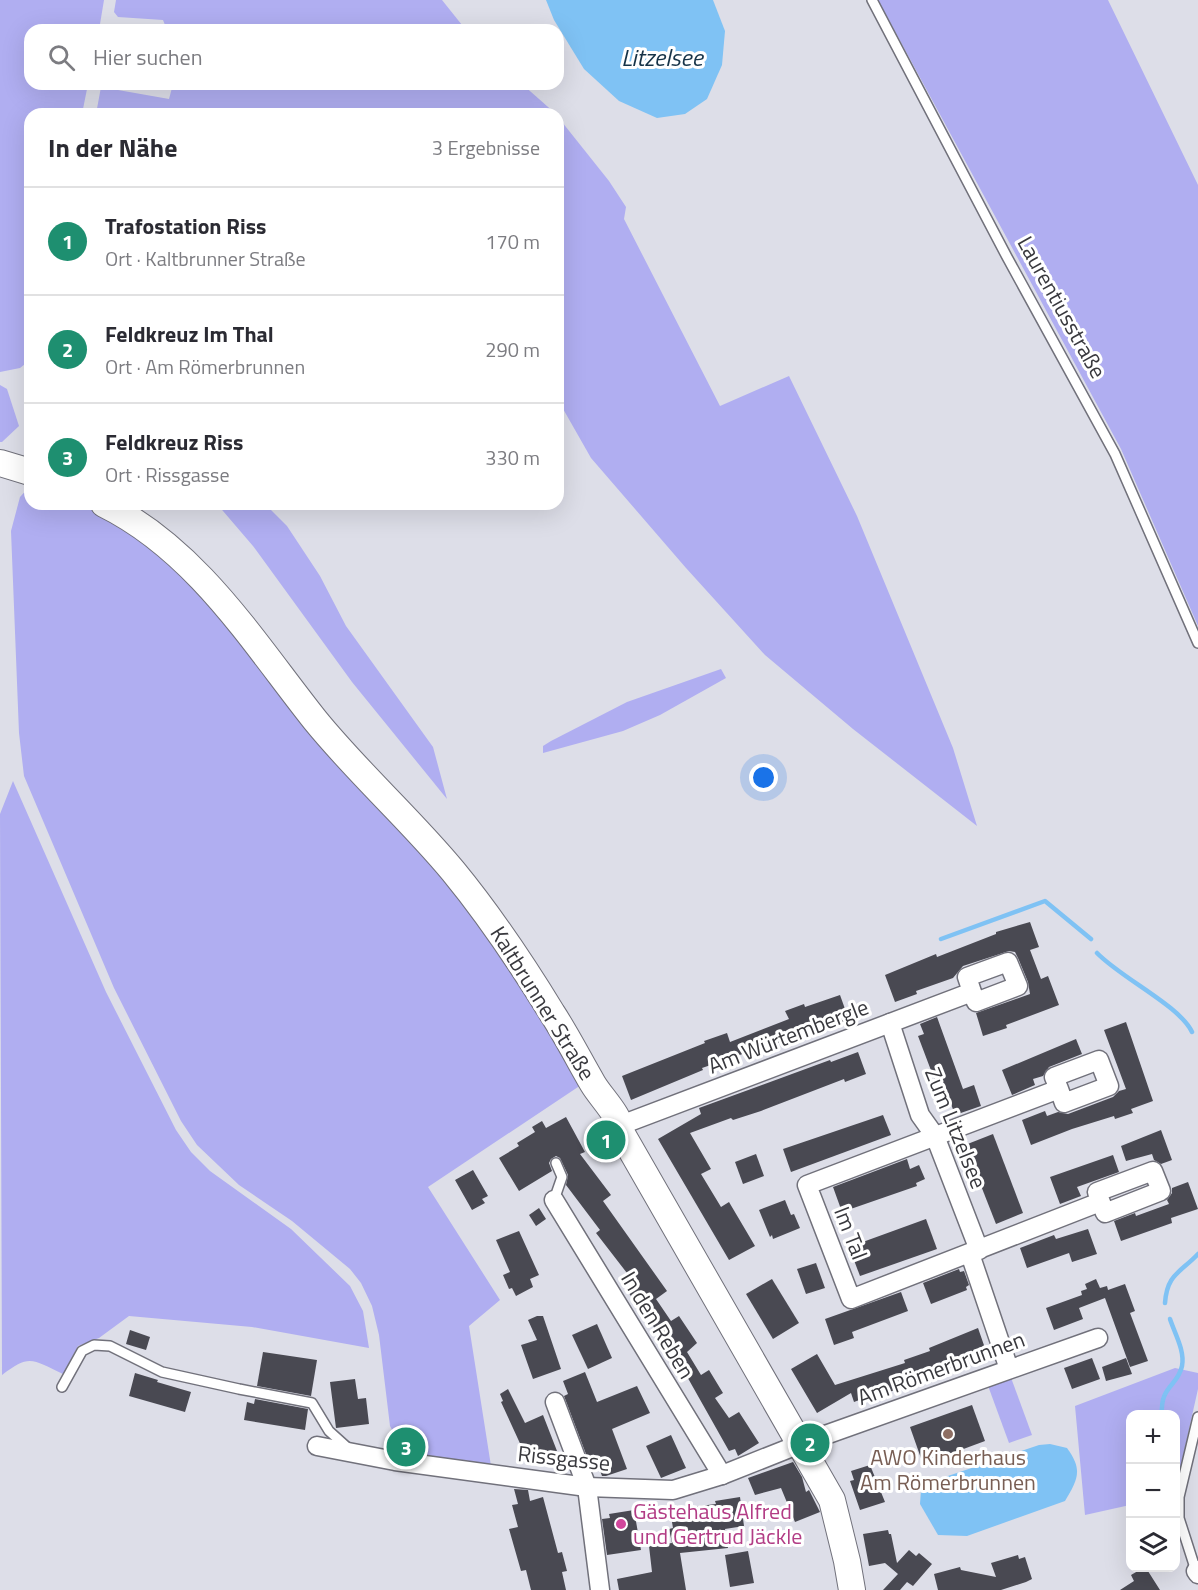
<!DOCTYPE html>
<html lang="de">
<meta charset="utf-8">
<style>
body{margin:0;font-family:"Titillium Web",sans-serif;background:#f2f2f3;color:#2b2b33}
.controls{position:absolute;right:18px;bottom:18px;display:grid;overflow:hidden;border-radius:12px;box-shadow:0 6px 24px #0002}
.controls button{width:54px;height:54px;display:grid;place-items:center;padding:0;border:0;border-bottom:2px solid #e1e1e2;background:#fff;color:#2b2b33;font:30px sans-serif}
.you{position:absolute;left:764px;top:778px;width:21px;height:21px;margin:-15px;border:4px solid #fff;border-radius:50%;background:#1a73e8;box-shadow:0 0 0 9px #1a73e833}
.badge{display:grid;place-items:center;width:39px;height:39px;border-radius:50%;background:#1e8f70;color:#fff;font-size:20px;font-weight:700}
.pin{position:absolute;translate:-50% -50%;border:3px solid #fff;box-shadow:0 2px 6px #0006}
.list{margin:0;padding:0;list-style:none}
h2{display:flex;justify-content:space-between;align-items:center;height:78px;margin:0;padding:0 24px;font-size:26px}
h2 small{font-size:20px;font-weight:400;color:#7c7c81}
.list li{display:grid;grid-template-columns:39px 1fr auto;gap:18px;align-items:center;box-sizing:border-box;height:108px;padding:0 24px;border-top:2px solid #e1e1e2}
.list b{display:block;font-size:22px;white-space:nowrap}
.list p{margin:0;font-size:20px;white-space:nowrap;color:#7c7c81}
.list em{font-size:20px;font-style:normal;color:#7c7c81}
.icon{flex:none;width:33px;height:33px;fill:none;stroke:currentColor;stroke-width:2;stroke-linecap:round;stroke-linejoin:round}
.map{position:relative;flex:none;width:1198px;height:1590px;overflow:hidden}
.search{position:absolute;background:#fff;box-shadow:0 6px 24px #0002;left:24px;top:24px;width:540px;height:66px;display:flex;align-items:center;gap:15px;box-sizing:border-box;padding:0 21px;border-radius:18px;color:#7c7c81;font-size:22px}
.panel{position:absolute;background:#fff;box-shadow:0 6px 24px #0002;left:24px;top:108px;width:540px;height:402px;border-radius:18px}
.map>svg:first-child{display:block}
.green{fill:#b0aef1}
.water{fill:#7fc2f4}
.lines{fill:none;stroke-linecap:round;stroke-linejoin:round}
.stream{stroke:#7fc2f4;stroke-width:4.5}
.building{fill:#494952}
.lane-casing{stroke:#71717b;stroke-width:12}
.street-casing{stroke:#71717b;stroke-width:21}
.secondary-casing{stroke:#71717b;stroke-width:28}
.lane{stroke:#fff;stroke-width:9}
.street{stroke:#fff;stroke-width:18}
.secondary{stroke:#fff;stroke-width:26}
.education-dot{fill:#8d6e63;stroke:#fff;stroke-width:2}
.hotel-dot{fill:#d1479c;stroke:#fff;stroke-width:2}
.labels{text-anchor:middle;stroke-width:6;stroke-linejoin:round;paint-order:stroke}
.street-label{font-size:22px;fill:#39393e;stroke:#fff}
.education-label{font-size:22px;fill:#785e54;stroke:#fff}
.hotel-label{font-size:22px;fill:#b23c85;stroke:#fff;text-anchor:start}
.water-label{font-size:24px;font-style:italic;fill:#163348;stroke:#fff}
</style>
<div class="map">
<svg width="1198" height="1590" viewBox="0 0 1198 1590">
<rect width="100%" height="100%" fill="#dddee8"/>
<g class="green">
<path d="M0,0h104l-5,30h-69v54h58l-6,30h-52v246l-10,8 -20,4z"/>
<path d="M116,0h326l24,30h-299l-4,-10 -45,-3 -4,-5z"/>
<path d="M878,0h230l90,185v441l-77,-177z"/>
<path d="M173,84h349l34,30h-460l5,-27 68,12z"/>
<path d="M558,117l51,64 17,26 -2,12 96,187 69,-30 68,140 96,232 24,78 -124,-97 -88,-74 -79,-87 -95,-110 -33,-58z"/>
<path d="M0,385l7,4 12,37 -17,16h-2z"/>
<path d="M30,486v18h56l34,19 50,38 45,43 271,323 98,156 -156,104 72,113 -31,26 22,140 -76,-8 -12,-8 -13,-24 -11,-91 -7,-29 -11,-23 -11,-14 -58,-48 -53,-36 -42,-40 -16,-24 -67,-133 -90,-212 -5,-43 -8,-202 9,-34z"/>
<path d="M217,504h48l22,22 33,50 26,50 87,121 14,52 -95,-117 -99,-136z"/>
<path d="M721,669l5,9 -66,37 -37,16 -80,22v-7l8,-5 76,-39z"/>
<path d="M13,781l93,211 70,138 15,22 19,19 81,58 59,57 13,25 6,37 -117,-21 -123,-11 -30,22 -21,8 -15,28c-30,-14 -33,-21 -61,1l-2,-561z"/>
<path d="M1175,1368l23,5v16l-22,98v-73h-46v91l-45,10 -10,-109z"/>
<path d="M1010,1375l22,60 -23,8 -22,-60z"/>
</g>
<g class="water">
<path d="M546,0h167l12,31 -3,34 -15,34 -22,15 -28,4 -38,-17 -35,-32 -30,-49z"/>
<path d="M1050,1444l17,4c16,22 11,31 -2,53l-98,35 -29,-1 -18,-31 1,-14 24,-13 94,-32z"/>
</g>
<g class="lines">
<g class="stream">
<path d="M941,939l104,-38 46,38"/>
<path d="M1097,953c24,25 83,53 95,79"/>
<path d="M1165,1303c2,-29 15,-30 33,-49"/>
<path d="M1162,1414c-2,-28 16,-28 20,-48 3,-15 -7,-32 -12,-47"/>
</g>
</g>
<g class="building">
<path d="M1030,922l9,25 -9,3 11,29 7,-3 11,29 -53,20 1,3 -24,8 -7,-23 54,-19 -2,-12 -10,-24 -3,-6 -6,-1 -46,15 -10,12 -37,13 1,3 -22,8 -10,-27 51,-21 1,3 59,-23v-2z"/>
<path d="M840,995l9,25 -52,20 -2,-4 -37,15 -1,-2 -55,19 1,2 -72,30 -9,-24 83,-33 -1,-2 23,-8 3,9 59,-23 -4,-8 19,-7 1,3z"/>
<path d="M937,1017l26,72 11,-4 7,21 -26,9 -13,-36 -7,2 -17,-45 6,-2 -4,-10z"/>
<path d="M1126,1022l27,79 -22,8 2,4 -18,6 -1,-3 -42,13 -41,16 -9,-25 23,-9 2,5 11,-4 10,2 45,-17 6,-6 7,-2 -22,-59z"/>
<path d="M1076,1039l6,15 -33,13 -6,9 -10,3 2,6 -23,10 -10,-25z"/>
<path d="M858,1052l8,22 -21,8 -1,-3 -83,32 -28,9 -2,-2 -41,15 21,36 -10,5 20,33 8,-5 26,44 -26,14 -71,-121 43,-25 -2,-6 131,-48 1,2z"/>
<path d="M883,1115l8,20 -100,37 -8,-23z"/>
<path d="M566,1117l19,35 -5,2 31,41 -8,6 64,90 -11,8 15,22 8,-5 18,27 -10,9 14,23 8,-5 14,23 -8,5 14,20 10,-6 20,31 -21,13 -3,-7 -6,2 -53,-94 -4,2 -18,-27 2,-2 -28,-38 9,-6 -41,-53 4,-3 -34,-45 2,-10 -8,-17 -4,-2 -5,3 -2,4 3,8 -33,20 -20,-33 20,-12 -2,-3 18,-11 -3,-5 10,-6 4,7z"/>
<path d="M1161,1130l11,30 -11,4 -7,-4 -2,-6 -26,7 -5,-15z"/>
<path d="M993,1134l30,79 -27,11 -31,-79z"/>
<path d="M756,1154l8,22 -21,8 -8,-22z"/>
<path d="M1113,1155l6,17 -42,15 4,9 -21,8 -10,-27z"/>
<path d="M907,1159l3,10 9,-4 6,14 -9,4 1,3 -75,26 -9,-25z"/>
<path d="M473,1170l15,26 -6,3 3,4 -13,7 -17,-30z"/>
<path d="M1188,1182l10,27 -27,9 1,5 -51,18 -7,-20 21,-8 1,3 33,-12 -2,-4 5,-7v-5z"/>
<path d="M785,1200l6,15 3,-1 6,14 -27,11 -1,-4 -2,2 -11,-27z"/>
<path d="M539,1208l7,11 -10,7 -7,-11z"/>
<path d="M926,1219l11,30 -77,27 -11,-29z"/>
<path d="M1088,1229l9,25 -25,8 -3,-9 -42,15 -7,-20 34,-13 2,4z"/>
<path d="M519,1231l20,44 -9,4 3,8 -17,9 -4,-8 -3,1 -6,-14 7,-3 -14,-32z"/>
<path d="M816,1263l9,25 -19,6 -9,-25z"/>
<path d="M959,1269l1,3 4,-1 5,14 -3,2 1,3 -36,14 -8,-21z"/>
<path d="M772,1279l27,44 -26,16 -27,-45z"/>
<path d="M1096,1279l4,9 7,-2 1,4 17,-6 10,27 -5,2 18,48 -18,6 -25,-69 -26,10 4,11 -29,11 -8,-22 36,-13 -1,-4 6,-2 -2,-5z"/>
<path d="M901,1292l7,19 -56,21 2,6 -20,7 -9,-26z"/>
<path d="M537,1316h6l18,53 -28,10 -12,-34 16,-5 -9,-20z"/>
<path d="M597,1324l15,34 -24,11 -16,-34z"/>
<path d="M978,1328l8,23 -30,10 2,5 -74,28 -1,-3 -29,11 -3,-9 -34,20 -26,-44 26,-15 18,31 70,-22 -1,-3 26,-9 -1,-3z"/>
<path d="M130,1330l20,7 -4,13 -20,-6z"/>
<path d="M263,1352l54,8 -6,36 -54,-10z"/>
<path d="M1092,1358l8,21 -28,10 -8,-21z"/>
<path d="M1126,1358l6,16 -26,7 -4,-14z"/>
<path d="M585,1372l12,30 40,-16 13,27 -38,16 15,40 -21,7h-4l-6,-17 -7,3 -25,-66 4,-2 -5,-13z"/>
<path d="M135,1373l23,7 -1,2 34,10 -6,20 -56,-16z"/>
<path d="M355,1379l3,20 8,-1 3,26 -33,4 -6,-46z"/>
<path d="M508,1389l17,34 18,-8 14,36 -28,12 -28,-61 2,-1 -3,-7z"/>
<path d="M255,1399l53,10 -3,21 -61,-10 3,-18 7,2z"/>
<path d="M972,1405l13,36 -62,23 -13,-37z"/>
<path d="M671,1435l15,33 -25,10 -15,-32z"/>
<path d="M793,1462l9,15 4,15 3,-2 11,22 -25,10 -14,-34 -26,7 -7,-17z"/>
<path d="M870,1465l15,37 -25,8 -10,-29 4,-1 -3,-9z"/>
<path d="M514,1489l14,1 2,11 13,-4 15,56 4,-1 5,19 -5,1 4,18h-35l-5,-20 -5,1 -12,-42 9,-2 -6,-22 6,-1z"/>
<path d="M740,1497l4,29 -19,3 3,19 -48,5 6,37h-67l-2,-11 35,-7 -3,-26 23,-3 -3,-14 4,-1 -2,-12h5l-2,-7 42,-5 -1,-3z"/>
<path d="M634,1510l7,40 -34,5 -5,-36 8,-1 -1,-4z"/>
<path d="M888,1530l1,4h2l6,29 12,-13 7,6 3,-3 13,11 -19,22 -6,-4 -7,8h-17l15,-16 -13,-11 -16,3 -6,-32z"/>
<path d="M748,1551l6,32 -24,4 -5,-32z"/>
<path d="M1018,1555l1,4 6,-2 7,22 -6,3 -25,8h-63l-4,-16 26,-7 1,3 35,7 -5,-14z"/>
<path d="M1143,1568h3l14,22h-40l14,-9 -3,-6z"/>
</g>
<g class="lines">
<defs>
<g id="lane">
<path d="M872,0l135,257 108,197 83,189"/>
<path d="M554,1200l8,-23 -6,-14"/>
<path d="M62,1387l20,-36 12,-6 16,1 52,26 77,17 73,14 17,28 20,18"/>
<path d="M1196,1571l-17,-53v-21l19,-80"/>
</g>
<g id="street">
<path d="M890,1023l30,92 15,21 44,114"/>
<path d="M1059,1089l-5,-12 45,-17 10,26 -45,17 -5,-14 -252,96 44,114 249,-97"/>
<path d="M621,1125l351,-133 4,10 42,-16 -10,-24 -41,15 5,15"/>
<path d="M1153,1171l8,20 -56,22 -8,-21z"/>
<path d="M554,1200l168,275"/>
<path d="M970,1254l39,115"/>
<path d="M555,1402l32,85 13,103"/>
<path d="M317,1446l78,15 192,26 86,3 49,-15 78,-31 298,-106"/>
<path d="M1198,1570l-2,1 2,3"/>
</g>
<g id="secondary">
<path d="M0,463l30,9"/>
<path d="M104,504c93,46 149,138 211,216 43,53 95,99 138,151 37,45 69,93 99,142 15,23 27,47 41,71 9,15 28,32 29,50l210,366 15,61 5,29"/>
</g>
</defs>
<use href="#lane" class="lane-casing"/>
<use href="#street" class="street-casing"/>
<use href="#secondary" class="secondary-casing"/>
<use href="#lane" class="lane"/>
<use href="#street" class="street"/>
<use href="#secondary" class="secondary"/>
</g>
<circle class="education-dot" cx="948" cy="1434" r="6"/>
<circle class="hotel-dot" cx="621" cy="1524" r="6"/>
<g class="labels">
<g class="street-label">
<text transform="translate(1062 307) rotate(61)" y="8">Laurentiusstraße</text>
<text transform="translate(543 1003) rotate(58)" y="8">Kaltbrunner Straße</text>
<text transform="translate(788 1036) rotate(-21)" y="8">Am Würtembergle</text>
<text transform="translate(956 1128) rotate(68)" y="8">Zum Litzelsee</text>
<text transform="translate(851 1233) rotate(69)" y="8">Im Tal</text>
<text transform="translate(658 1325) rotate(59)" y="8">In den Reben</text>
<text transform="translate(941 1368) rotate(-20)" y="8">Am Römerbrunnen</text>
<text transform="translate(564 1458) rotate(6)" y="8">Rissgasse</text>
</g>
<g class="education-label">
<text x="948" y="1465">AWO Kinderhaus<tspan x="948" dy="25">Am Römerbrunnen</tspan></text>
</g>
<g class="hotel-label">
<text x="633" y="1519">Gästehaus Alfred<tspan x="633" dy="25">und Gertrud Jäckle</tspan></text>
</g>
<g class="water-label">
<text x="662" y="66">Litzelsee</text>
</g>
</g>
</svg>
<div class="controls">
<button>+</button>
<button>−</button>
<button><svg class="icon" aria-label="layers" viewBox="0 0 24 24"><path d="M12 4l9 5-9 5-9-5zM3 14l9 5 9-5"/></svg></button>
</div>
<div class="you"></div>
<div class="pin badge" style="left:606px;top:1140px">1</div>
<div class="pin badge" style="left:810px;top:1443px">2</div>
<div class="pin badge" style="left:406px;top:1447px">3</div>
<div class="search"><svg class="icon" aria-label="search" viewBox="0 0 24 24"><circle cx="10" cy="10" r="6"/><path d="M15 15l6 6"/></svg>Hier suchen</div>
<section class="panel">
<h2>In der Nähe<small>3 Ergebnisse</small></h2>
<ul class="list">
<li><span class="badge">1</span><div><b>Trafostation Riss</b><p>Ort · Kaltbrunner Straße</p></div><em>170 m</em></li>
<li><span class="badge">2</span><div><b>Feldkreuz Im Thal</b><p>Ort · Am Römerbrunnen</p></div><em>290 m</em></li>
<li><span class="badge">3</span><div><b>Feldkreuz Riss</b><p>Ort · Rissgasse</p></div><em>330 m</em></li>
</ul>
</section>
</div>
